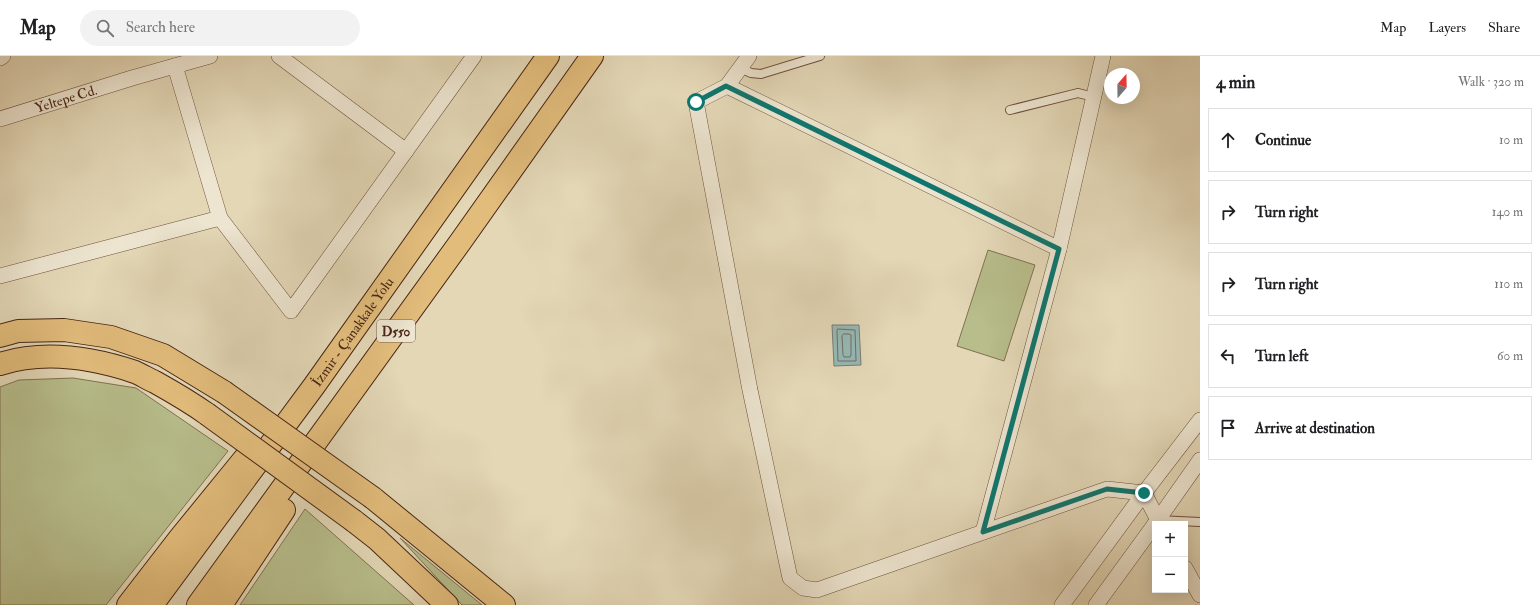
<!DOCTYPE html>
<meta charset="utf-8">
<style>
body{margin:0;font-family:"IM FELL Double Pica",serif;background:#f2f2f2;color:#202124}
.controls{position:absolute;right:12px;bottom:12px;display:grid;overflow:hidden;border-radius:0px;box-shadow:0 4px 16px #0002}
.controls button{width:36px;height:36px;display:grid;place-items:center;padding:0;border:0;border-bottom:1px solid #e0e0e0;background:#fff;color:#202124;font:20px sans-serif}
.compass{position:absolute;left:1104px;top:12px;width:36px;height:36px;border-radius:50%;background:#fff;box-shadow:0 4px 16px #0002;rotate:20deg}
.stop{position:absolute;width:12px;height:12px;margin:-9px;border:3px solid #0f766e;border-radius:50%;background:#fff}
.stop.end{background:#0f766e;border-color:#fff;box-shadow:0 1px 4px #0008}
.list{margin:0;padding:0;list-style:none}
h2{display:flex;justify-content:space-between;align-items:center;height:52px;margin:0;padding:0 16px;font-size:17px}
h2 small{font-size:13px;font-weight:400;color:#757577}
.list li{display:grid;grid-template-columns:26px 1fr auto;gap:12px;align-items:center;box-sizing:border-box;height:64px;margin:0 8px 8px;padding:0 8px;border:1px solid #e0e0e0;border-radius:0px}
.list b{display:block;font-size:15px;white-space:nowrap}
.list em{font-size:13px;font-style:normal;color:#757577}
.icon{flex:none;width:22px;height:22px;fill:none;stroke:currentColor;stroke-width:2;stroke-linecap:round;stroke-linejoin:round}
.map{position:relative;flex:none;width:1200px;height:549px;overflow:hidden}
header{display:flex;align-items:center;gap:24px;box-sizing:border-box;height:56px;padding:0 20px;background:#fff;border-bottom:1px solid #e0e0e0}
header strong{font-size:19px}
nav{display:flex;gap:22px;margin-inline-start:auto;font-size:14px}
.search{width:280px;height:36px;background:#f2f2f2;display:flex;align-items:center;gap:10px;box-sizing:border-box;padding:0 14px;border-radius:22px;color:#757577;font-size:15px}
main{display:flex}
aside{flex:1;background:#fff}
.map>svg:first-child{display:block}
.green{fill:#b7bd8b;stroke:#807150}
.water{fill:#96b8b4;stroke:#777d74}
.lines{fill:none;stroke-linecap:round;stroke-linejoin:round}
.shore{stroke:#6f6e64;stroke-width:1}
.service-casing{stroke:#6f523d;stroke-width:10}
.minor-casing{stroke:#6f523d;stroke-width:16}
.trunk-casing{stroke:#482515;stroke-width:24}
.service{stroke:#ede5d0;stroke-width:8}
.minor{stroke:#ede5d0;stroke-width:15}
.trunk{stroke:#e2bc7b;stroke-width:22}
.trunk-bridge-casing{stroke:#482515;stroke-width:24;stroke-linecap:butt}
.trunk-bridge{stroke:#e2bc7b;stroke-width:22}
.route{stroke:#0f766e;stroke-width:5}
.labels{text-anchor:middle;stroke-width:3;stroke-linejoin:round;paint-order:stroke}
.shield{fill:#ede5d0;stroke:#7a5f4d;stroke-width:1}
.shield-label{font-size:13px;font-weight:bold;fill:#482515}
.street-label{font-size:14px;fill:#482515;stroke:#ede5d0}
</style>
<header>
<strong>Map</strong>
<div class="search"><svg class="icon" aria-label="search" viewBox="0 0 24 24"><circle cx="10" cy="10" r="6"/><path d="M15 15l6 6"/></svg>Search here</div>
<nav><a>Map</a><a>Layers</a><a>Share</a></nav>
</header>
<main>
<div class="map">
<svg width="1200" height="549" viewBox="0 0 1200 549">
<rect width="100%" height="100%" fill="#e3d7b6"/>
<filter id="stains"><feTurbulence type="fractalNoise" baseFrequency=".005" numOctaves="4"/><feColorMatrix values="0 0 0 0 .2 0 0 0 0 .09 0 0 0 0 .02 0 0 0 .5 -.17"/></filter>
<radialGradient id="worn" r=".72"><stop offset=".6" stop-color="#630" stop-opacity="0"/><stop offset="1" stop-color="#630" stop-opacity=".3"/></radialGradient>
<g class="green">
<path d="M988,194l47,15 -31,96 -47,-15z"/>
<path d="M73,322l63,10 92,63 -122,154h-106v-218l19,-7z"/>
<path d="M305,453l109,96h-174z"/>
<path d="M400,482l82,67h-20z"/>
</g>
<path class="water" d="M832,269h27l2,40 -27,1z"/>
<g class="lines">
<g class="shore">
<path d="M838,273l17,1 1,31h-18l-1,-30z"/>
<path d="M844,278h5l2,1v20l-1,2h-6l-1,-2 -1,-19z"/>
</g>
<defs>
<g id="service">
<path d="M740,12l11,5 10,1 59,-18"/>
<path d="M1010,54l68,-17 16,4"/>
<path d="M1158,464l42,2"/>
</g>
<g id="minor">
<path d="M279,0l127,95"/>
<path d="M749,0l-22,30 -31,16 54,288 40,188 13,10 14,2 290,-101 37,4"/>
<path d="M0,2l3,-2"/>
<path d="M175,10l45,152"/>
<path d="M727,30l332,163"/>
<path id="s1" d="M0,63l132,-41 78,-22"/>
<path d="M0,220l220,-58 71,93 183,-255"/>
<path d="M1144,437l16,31"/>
<path d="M1155,468l45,-64"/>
<path d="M983,476l76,-283 44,-193"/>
<path d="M1185,512l15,27"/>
<path d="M1062,549l82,-112 56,-73"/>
<path d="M1096,549l59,-81"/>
</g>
<g id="trunk">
<path d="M0,280l18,-5 46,-1 47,7 52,18 61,37"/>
<path d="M0,308c44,-14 93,-6 135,8 7,3 13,7 20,10 18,10 35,20 52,32"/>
<path d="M373,442l131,107"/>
<path d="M354,465l23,18 70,66"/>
<path d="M128,549l51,-66 66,-81"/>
<path id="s2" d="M152,549l162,-219 234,-330"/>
<path d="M198,549l263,-364 131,-185"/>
<path d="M221,549l63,-95"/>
</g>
</defs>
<use href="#service" class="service-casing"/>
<use href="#minor" class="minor-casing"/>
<use href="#trunk" class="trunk-casing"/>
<use href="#service" class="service"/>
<use href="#minor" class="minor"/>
<use href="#trunk" class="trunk"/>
<defs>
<g id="trunk-bridge">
<path d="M224,336l149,106"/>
<path d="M207,358l147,107"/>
</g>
</defs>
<use href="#trunk-bridge" class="trunk-bridge-casing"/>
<use href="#trunk-bridge" class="trunk-bridge"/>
</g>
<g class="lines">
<path class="route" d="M696,46l30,-16 333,163 -76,283 124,-43 37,4"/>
</g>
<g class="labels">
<rect class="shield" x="377" y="264" width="38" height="22" rx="3"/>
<g class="shield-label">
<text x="396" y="280">D550</text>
</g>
<g class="street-label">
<text dy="5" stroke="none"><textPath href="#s1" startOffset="69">Yeltepe Cd.</textPath></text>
<text dy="5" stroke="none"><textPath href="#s2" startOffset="339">İzmir - Çanakkale Yolu</textPath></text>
</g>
</g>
<rect width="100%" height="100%" filter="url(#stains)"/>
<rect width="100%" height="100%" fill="url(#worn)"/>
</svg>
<div class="controls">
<button>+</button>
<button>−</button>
</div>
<svg class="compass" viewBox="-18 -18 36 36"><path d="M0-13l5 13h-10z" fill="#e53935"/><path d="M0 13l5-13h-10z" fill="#757577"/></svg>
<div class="stop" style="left:696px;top:46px"></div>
<div class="stop end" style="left:1144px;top:437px"></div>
</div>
<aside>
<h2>4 min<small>Walk · 320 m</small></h2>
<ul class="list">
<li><svg class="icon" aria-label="ahead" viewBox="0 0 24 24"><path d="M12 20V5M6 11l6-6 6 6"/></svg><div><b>Continue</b></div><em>10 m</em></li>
<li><svg class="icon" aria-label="right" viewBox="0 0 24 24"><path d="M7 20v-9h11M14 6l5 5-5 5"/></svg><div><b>Turn right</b></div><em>140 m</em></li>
<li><svg class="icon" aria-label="right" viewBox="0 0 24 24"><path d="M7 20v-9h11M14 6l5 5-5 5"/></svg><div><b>Turn right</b></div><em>110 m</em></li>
<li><svg class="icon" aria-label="left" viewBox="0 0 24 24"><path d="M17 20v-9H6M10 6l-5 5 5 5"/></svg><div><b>Turn left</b></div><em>60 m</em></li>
<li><svg class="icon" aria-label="arrive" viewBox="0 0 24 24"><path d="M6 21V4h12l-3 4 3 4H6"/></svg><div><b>Arrive at destination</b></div></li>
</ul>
</aside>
</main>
